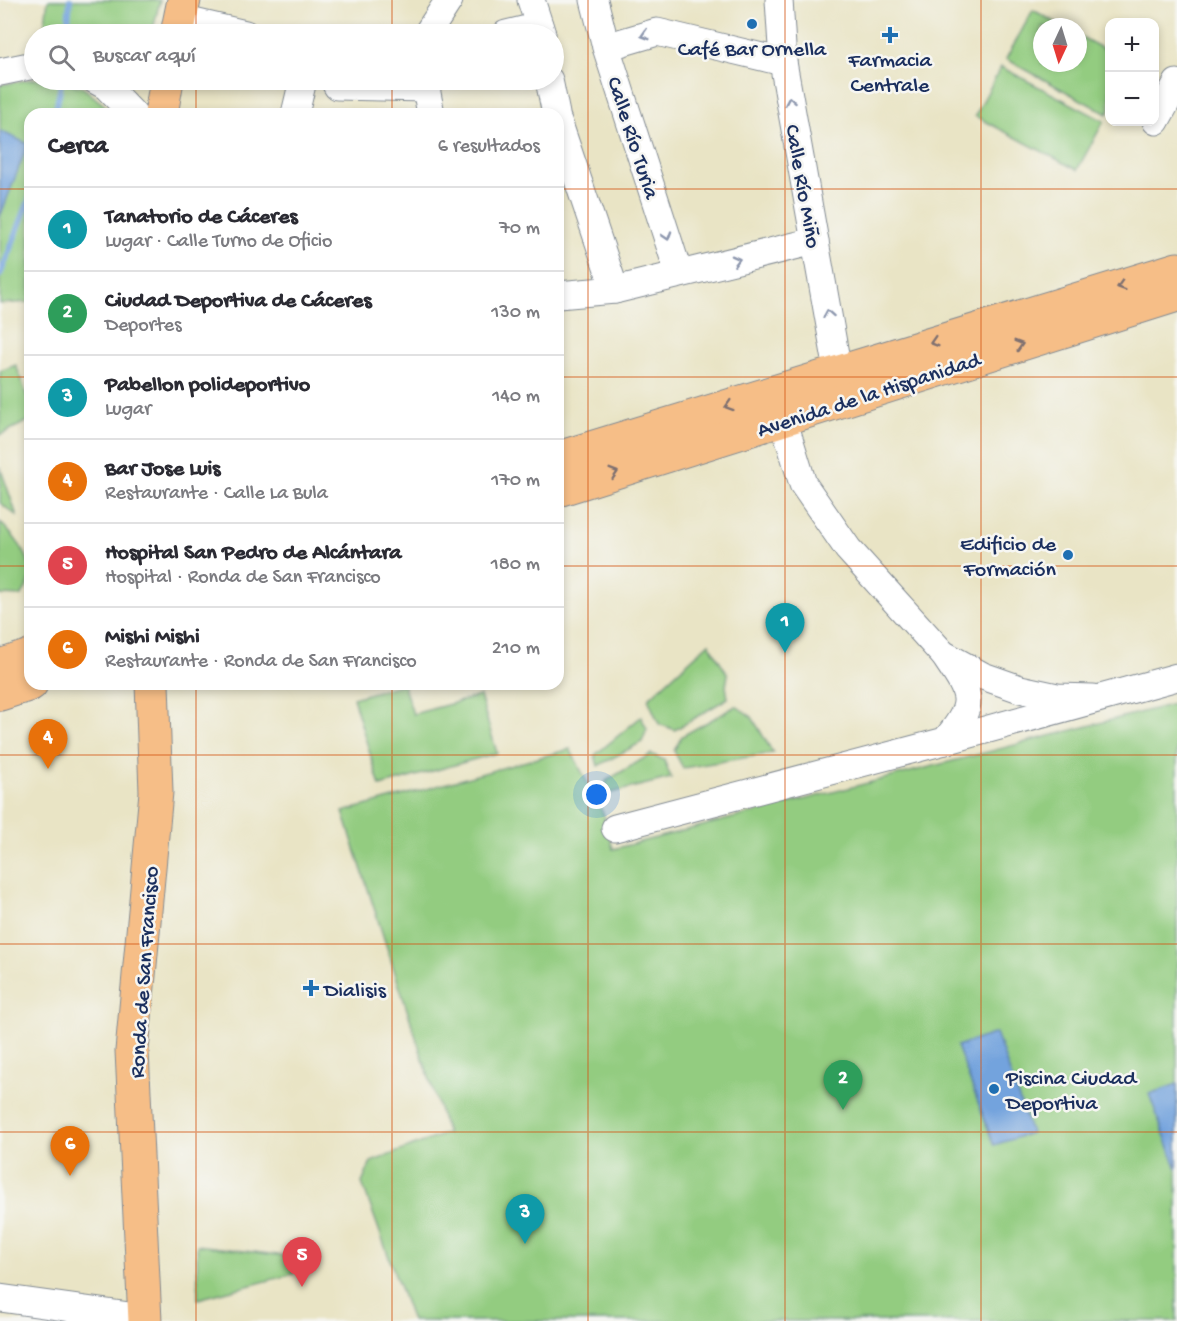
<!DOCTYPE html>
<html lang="es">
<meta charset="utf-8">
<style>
body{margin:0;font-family:"Gochi Hand",sans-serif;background:#f2f2f3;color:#2b2b33}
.controls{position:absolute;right:18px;top:18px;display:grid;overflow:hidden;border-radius:12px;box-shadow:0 3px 9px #0003}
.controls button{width:54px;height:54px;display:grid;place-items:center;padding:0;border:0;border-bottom:2px solid #e1e1e2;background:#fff;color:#2b2b33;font:30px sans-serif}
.compass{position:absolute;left:1033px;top:18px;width:54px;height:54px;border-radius:50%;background:#fff;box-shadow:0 3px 9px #0003;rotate:184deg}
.you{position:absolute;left:597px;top:795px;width:21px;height:21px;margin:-15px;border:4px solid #fff;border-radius:50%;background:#1a73e8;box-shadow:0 0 0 9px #1a73e833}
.badge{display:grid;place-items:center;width:39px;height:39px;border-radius:50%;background:#2563eb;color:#fff;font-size:20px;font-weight:700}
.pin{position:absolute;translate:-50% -50px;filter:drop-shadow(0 2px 3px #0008)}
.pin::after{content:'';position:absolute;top:32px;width:21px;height:18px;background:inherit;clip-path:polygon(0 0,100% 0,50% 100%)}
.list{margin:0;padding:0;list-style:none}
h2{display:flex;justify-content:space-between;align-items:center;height:78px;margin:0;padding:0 24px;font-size:26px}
h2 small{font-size:20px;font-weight:400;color:#7c7c81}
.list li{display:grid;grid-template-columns:39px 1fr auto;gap:18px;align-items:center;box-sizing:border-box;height:84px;padding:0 24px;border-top:2px solid #e1e1e2}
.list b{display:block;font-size:22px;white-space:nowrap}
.list p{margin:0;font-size:20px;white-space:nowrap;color:#7c7c81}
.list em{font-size:20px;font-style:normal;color:#7c7c81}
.icon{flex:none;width:33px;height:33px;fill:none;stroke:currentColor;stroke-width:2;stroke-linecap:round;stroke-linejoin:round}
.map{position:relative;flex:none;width:1177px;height:1321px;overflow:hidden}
.search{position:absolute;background:#fff;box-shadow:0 3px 9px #0003;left:24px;top:24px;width:540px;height:66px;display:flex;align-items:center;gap:15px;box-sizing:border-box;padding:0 21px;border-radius:33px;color:#7c7c81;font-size:22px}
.panel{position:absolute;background:#fff;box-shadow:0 3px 9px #0003;left:24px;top:108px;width:540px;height:582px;border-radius:18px}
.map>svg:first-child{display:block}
.green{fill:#93cc80;stroke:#577e6f;stroke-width:1.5}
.water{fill:#73a3dd;stroke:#47699e;stroke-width:1.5}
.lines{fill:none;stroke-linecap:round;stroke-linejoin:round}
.stream{stroke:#73a3dd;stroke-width:6}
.minor-casing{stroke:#828a92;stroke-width:29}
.major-casing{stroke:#828a92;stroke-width:35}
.minor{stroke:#fff;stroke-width:27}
.major{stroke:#f6be87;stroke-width:33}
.oneway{stroke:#8d97ae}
.oneway2{stroke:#7e6f70}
.grid{fill:none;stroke:#d45514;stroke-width:1.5;stroke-opacity:0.55}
.poi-dot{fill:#1f6fb2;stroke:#f6f6f2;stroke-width:2}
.labels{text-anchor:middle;stroke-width:5;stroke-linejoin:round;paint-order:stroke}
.poi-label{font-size:22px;fill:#1b2f5e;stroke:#f6f6f2}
.street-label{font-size:22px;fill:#1b2f5e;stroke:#f6f6f2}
</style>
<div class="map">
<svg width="1177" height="1321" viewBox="0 0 1177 1321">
<rect width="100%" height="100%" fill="#f6f6f2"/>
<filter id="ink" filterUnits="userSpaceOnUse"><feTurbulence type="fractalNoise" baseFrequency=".0167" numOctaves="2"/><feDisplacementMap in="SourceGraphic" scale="12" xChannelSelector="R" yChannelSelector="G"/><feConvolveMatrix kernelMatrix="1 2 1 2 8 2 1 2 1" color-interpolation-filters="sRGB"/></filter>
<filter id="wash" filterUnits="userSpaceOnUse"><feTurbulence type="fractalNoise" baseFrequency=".008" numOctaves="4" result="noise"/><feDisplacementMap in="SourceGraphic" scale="24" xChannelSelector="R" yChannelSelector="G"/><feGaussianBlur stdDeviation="1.35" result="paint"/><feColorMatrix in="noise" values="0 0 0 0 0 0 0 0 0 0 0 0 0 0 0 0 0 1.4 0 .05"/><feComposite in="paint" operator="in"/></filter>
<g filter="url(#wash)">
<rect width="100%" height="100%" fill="#e9e4c5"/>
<g class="green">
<path d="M48,0h112l-8,34h-98l-10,-5z"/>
<path d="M1033,10l31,17h-22v36h36v-28l31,17 1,58 -3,4 -101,-55z"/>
<path d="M1001,67l103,54 -27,49 -102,-54z"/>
<path d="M33,79l23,1 26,7 33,27h-85v188l-30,2v-219z"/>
<path d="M16,365l14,40v15l-30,15v-64z"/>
<path d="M0,467l17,49 -17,-13z"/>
<path d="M0,522c13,13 35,37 30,57 -1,6 -6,12 -9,17l-21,-1z"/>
<path d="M709,643l19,32 -2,11 2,12 -53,32 -16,-6 -11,-25z"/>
<path d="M403,684l10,30 67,-18 17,57 -117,33 -27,-88z"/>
<path d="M1177,703v618h-765l-50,-138 9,-21 76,-29 -104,-321 227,-63 34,66 9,34z"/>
<path d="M736,706l16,11 21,36 -90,15 -9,-17 8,-15z"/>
<path d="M641,717l6,12 -5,13 -44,24 -3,-11z"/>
<path d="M651,754l13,6 7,18 -64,16 -1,-13z"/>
<path d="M197,1245l97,12 -1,17 -95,25z"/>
</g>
<g class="water">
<path d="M0,131l28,13 -28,73z"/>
<path d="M996,1033l35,100 -37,12 -37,-99z"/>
<path d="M1177,1084v85l-28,-75z"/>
</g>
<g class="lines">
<g class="stream">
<path d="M67,34l3,-34"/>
<path d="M55,114l6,-29"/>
<path d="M0,275l30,-77"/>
</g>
</g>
</g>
<g filter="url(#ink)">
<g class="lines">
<defs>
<g id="minor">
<path d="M531,0l11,34"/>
<path d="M594,0l12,47 73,227"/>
<path d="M779,0l4,62 55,309"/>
<path d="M180,19l65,15"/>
<path d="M427,34l22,-34"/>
<path d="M506,34l33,-8"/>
<path d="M606,47l51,-15 126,30"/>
<path d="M0,72l34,-7"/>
<path d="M95,80l11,6 27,28"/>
<path d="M334,80l3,6 89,2 -2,-8"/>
<path d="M549,80l7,34"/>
<path d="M426,88l5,26"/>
<path d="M295,114l8,-34"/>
<path d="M558,121l57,169"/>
<path d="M1156,121l21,-38"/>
<path d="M558,295l57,-5 200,-49"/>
<path d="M780,401l-1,5 24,78 45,65 95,105 40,22 37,13 37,8 36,1"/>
<path d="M945,741l232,-64"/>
<path d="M615,828l330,-87c33,-39 26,-46 -1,-86"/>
<path d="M0,1298l144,20"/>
</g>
<g id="major">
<path d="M177,34l7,-34"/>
<path d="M161,114l6,-34"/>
<path d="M558,458l619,-189"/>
<path d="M558,490l619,-195"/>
<path d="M0,666l30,-10"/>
<path d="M0,694l31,-10"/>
<path d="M145,1321l-13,-270 24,-259 -4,-108"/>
</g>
</defs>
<use href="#minor" class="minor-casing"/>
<use href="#major" class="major-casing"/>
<use href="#minor" class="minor"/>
<use href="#major" class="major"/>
</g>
<defs><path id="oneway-chevron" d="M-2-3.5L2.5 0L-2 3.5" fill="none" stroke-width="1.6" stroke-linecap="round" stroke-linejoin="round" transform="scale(1.5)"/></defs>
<g class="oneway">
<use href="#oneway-chevron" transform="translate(645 35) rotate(163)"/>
<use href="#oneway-chevron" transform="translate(790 101) rotate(-100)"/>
<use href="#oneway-chevron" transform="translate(667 236) rotate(72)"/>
<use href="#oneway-chevron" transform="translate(736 260) rotate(-14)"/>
<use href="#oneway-chevron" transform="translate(828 314) rotate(-100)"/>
</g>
<g class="oneway2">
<use href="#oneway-chevron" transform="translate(1121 286) rotate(163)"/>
<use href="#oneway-chevron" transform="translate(934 342) rotate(163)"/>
<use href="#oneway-chevron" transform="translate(1019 345) rotate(-17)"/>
<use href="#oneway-chevron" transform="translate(729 406) rotate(163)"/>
<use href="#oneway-chevron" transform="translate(614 473) rotate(-17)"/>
</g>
</g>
<path class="grid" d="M196,0v34M392,0v34M588,0v1321M785,0v1321M981,0v1321M196,80v34M392,80v34M0,189h30M558,189h619M0,377h30M558,377h619M0,566h30M558,566h619M196,684v637M392,684v637M0,755h1177M0,944h1177M0,1132h1177"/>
<g class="poi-dot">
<circle cx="752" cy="24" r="6"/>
<path d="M887 26h6v6h6v6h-6v6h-6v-6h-6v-6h6z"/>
<circle cx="1068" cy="555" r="6"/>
<path d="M308 979h6v6h6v6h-6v6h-6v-6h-6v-6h6z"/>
<circle cx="994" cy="1089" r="6"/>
</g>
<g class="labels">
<g class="poi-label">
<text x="752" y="55">Café Bar Ornella</text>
<text x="890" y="66">Farmacia<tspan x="890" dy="25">Centrale</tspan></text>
<text x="1056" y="550" text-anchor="end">Edificio de<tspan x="1056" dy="25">Formación</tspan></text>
<text x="324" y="996" text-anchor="start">Dialisis</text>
<text x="1006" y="1084" text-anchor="start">Piscina Ciudad<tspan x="1006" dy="25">Deportiva</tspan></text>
</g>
<g class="street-label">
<text transform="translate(635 137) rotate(72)" y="8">Calle Río Turia</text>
<text transform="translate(805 186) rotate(80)" y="8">Calle Río Miño</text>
<text transform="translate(868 393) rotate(-18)" y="8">Avenida de la Hispanidad</text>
<text transform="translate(142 972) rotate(-86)" y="8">Ronda de San Francisco</text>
</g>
</g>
</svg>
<div class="controls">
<button>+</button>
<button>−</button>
</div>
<svg class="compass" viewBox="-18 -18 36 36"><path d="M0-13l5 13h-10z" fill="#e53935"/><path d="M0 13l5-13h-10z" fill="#7c7c81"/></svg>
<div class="you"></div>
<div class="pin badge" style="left:785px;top:653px;background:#0f9aa8">1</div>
<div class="pin badge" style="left:843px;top:1110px;background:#2e9e5b">2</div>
<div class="pin badge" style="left:525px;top:1244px;background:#0f9aa8">3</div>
<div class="pin badge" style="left:48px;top:769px;background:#e8710a">4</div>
<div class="pin badge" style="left:302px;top:1287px;background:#e0444e">5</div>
<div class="pin badge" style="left:70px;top:1176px;background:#e8710a">6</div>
<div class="search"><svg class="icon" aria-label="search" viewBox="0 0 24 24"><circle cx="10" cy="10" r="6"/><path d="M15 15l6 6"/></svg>Buscar aquí</div>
<section class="panel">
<h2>Cerca<small>6 resultados</small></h2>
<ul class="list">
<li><span class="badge" style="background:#0f9aa8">1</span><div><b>Tanatorio de Cáceres</b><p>Lugar · Calle Turno de Oficio</p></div><em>70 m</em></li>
<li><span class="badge" style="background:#2e9e5b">2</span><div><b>Ciudad Deportiva de Cáceres</b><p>Deportes</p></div><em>130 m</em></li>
<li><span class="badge" style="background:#0f9aa8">3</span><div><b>Pabellon polideportivo</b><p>Lugar</p></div><em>140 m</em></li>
<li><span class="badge" style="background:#e8710a">4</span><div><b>Bar Jose Luis</b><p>Restaurante · Calle La Bula</p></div><em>170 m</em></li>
<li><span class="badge" style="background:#e0444e">5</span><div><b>Hospital San Pedro de Alcántara</b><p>Hospital · Ronda de San Francisco</p></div><em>180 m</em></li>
<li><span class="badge" style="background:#e8710a">6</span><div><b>Mishi Mishi</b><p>Restaurante · Ronda de San Francisco</p></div><em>210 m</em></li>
</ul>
</section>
</div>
